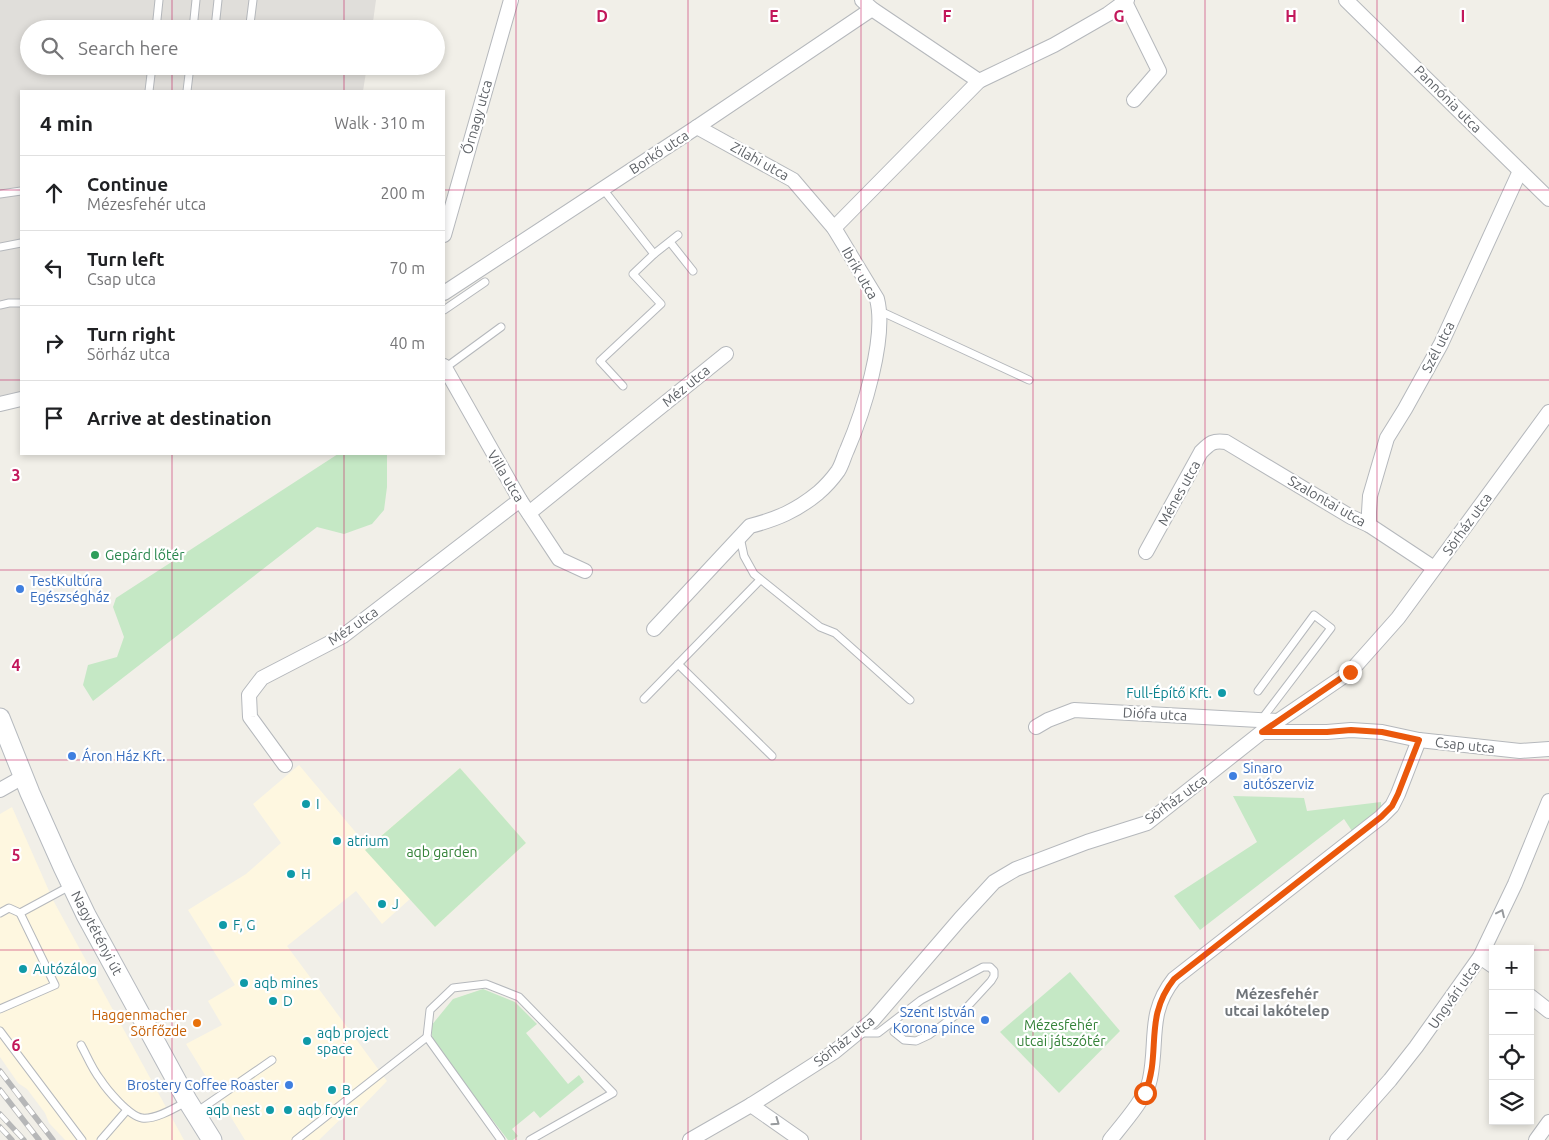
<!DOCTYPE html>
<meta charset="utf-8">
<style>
body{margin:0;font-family:Ubuntu,sans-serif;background:#f2f2f2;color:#202124}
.controls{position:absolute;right:15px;bottom:15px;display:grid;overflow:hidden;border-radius:0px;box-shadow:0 2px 8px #0003}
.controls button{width:45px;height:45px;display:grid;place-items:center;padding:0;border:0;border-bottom:1px solid #e0e0e0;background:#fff;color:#202124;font:25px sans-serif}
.stop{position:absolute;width:15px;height:15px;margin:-11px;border:4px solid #ea580c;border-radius:50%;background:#fff}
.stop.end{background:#ea580c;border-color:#fff;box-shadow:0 1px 5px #0008}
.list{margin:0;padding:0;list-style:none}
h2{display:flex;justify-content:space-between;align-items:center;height:65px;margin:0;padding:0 20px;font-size:21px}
h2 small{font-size:16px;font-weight:400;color:#757577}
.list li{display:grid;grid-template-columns:32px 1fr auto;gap:15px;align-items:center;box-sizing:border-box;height:75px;padding:0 20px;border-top:1px solid #e0e0e0}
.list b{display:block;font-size:19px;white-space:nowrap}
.list p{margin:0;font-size:16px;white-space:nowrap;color:#757577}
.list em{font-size:16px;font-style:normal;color:#757577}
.icon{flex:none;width:28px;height:28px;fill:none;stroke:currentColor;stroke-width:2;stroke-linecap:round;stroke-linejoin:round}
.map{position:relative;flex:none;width:1549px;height:1140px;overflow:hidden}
.search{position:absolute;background:#fff;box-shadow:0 2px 8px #0003;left:20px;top:20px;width:425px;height:55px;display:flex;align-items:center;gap:12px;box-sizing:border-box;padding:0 18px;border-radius:28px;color:#757577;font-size:19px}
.panel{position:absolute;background:#fff;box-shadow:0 2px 8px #0003;left:20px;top:90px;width:425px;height:365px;border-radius:0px}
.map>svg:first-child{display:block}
.commercial{fill:#fef7e0}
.industrial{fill:#e0deda}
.green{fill:#c5e8c5}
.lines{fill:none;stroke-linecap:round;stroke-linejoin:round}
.lane-casing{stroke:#b5b8bc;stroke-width:9}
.street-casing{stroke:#b5b8bc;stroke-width:16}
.secondary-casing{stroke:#b6babf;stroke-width:21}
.lane{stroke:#fff;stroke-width:7}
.street{stroke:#fff;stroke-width:14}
.secondary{stroke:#fff;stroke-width:19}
.rail-casing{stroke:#b6b7b8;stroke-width:5.5}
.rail{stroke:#fff;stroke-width:4;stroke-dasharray:11;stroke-linecap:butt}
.oneway{stroke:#979a9d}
.route{stroke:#ea580c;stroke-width:6}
.grid{fill:none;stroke:#c2185b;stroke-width:1;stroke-opacity:0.55}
.leisure-dot{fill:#2e9e5b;stroke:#fff;stroke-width:2}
.shop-dot{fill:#3f7fe0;stroke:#fff;stroke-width:2}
.culture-dot{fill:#0f9aa8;stroke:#fff;stroke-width:2}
.food-dot{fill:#e8710a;stroke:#fff;stroke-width:2}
.labels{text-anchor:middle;stroke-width:4.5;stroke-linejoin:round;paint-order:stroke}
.street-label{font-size:14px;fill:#5f6368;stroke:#fff}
.leisure-label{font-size:14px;fill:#27864d;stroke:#fff;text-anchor:start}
.shop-label{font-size:14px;fill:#366cbe;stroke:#fff;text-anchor:start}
.culture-label{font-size:14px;fill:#0d838f;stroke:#fff;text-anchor:start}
.park-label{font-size:14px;fill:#348238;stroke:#fff}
.food-label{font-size:14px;fill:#c56008;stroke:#fff;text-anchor:end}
.neighbourhood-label{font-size:15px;font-weight:bold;fill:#70757a;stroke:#fff}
.grid-label{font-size:16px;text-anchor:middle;font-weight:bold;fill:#c2185b;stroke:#fff;stroke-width:4.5;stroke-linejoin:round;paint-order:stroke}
</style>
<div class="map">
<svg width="1549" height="1140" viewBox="0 0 1549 1140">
<rect width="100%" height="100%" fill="#f1efe8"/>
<g class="commercial">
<path d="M299,765l69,82 92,-79 66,75 -91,84 -25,-28 -28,25 -26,-33 -69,55 100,135 -29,30 -5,-4 -34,33h-74l-59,-96 36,-19 -14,-24 27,-16 -47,-75 58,-36 35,-31 -28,-39z"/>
<path d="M12,807l41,93 131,240h-119l-16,-17 -4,-10 -18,-24 -9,-6 -18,-26v-243z"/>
</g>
<path class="industrial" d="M0,0h376l-4,29h-343v37h338l-4,25h-342v311l-21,4z"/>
<g class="green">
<path d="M338,454h49v33l-3,23 -12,14 -28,10 -27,-7 -224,174 -10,-16 5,-20 29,-8 7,-20 -11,-30 3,-9z"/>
<path d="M460,768l66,75 -91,84 -70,-77z"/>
<path d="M1233,796l71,2 3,13 74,-9v6l-29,23 -8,-12 -144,111 -26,-34 83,-54z"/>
<path d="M1070,972l50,59 -61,62 -59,-61z"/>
<path d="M483,989l32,13 22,22 -11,9 42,51 11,-9 5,7 -44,36 -6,-7 -22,18 6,7 -5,4h-5l-75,-97 -2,-17 22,-27z"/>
</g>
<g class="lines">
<defs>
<g id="lane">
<path d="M253,0l-3,24 18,2"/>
<path d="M215,28l3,-28"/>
<path d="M156,29l3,-29"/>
<path d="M193,29l3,-29"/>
<path d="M149,91l3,-25"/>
<path d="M187,91l3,-25"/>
<path d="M603,189l51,65 24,-19"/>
<path d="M0,194l21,-3"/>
<path d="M670,242l23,29"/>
<path d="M0,247l21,-4"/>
<path d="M0,305l9,-2h12"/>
<path d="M444,310l41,-28"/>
<path d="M880,311l149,69"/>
<path d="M445,368l56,-41"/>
<path d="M623,386l-23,-25 61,-57 -28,-30 21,-20"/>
<path d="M740,537l4,19 10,18 66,53 15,6 75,67"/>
<path d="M678,664l94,92"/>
<path d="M1258,691l56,-76 17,13 -70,92"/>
<path d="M644,699l116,-119"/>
<path d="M0,913l9,-5 11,5"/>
<path d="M0,1009l55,-24 -35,-72 50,-27"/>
<path d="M0,1031l82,109"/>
<path d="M861,1033h17l43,-33 62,-33h7l4,4v5l-3,5 -23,25 -39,29 -13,6 -12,-1 -10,-8"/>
<path d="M81,1045c6,11 11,24 19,34 7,11 29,37 42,39 13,2 33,-10 44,-16"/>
<path d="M195,1113l77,-53"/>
<path d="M101,1140l26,-30"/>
<path d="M296,1140l131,-103"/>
<path d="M501,1140l-74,-103 3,-27 23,-22 33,-4 33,13 94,96 -83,47"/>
</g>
<g id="street">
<path d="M862,0l10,9 107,72"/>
<path d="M1346,0l203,199"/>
<path d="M1125,2l34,69 -25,29"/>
<path d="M834,228l145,-147 75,-36 54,-31 19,-14"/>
<path d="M444,235l67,-235"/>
<path d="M444,293l253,-166 175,-118"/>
<path d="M444,366l76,134 39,59 26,12"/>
<path d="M0,404l21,-5"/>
<path d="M529,513l197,-159"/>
<path d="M1369,525v-13l1,-16 17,-58 18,-29 36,-65 79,-173"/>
<path d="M1146,552l55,-100c9,-9 12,-12 25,-10l125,75 18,8 65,43"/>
<path d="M654,629l96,-103c27,-7 46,-15 68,-33 7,-6 15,-15 20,-22 4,-6 6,-15 9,-21 16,-37 40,-112 30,-151l-43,-71 -41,-48 -96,-53"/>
<path d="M1036,727l12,-7 26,-10 203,11"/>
<path d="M1262,732h65l24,-2 31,2 37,8 101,11 29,-2"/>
<path d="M285,765l-35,-48 -1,-22 13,-17 81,-42 177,-136"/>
<path d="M0,790l23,-13"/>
<path d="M1480,957l13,9"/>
<path d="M1530,996l19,15"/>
<path d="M751,1105l50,35"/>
<path d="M690,1140l61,-35 83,-53 39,-32 87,-101 34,-37 22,-13 71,-27 60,-19 115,-91 88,-60 48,-54 151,-206"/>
<path d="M1110,1140c12,-15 37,-43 40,-61 8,-38 -3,-66 24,-100l207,-162 11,-11 6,-12 21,-54"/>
<path d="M1337,1140l53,-60 26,-33 64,-90 35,-73 34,-83"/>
<path d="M1536,1140l13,-18"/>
</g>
<path id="secondary" d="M0,718l30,75 33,74 23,48 101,185 25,40"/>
</defs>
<use href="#lane" class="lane-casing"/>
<use href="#street" class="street-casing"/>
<use href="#secondary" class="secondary-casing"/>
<use href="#lane" class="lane"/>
<use href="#street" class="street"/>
<use href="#secondary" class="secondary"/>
<defs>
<g id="rail">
<path d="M0,1071l53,69"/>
<path d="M0,1090l39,50"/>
<path d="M0,1114l24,26"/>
<path d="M0,1127l12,13"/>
</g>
</defs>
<use href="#rail" class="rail-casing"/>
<use href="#rail" class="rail"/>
</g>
<defs><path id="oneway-chevron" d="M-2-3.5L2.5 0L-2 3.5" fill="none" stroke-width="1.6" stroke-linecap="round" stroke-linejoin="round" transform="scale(1.25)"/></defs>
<g class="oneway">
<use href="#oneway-chevron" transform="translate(1501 913) rotate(-65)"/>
<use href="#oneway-chevron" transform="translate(776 1122) rotate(35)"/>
</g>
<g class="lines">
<path class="route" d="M1145,1093c17,-40 -2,-75 29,-114l207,-162 11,-11 6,-12 21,-54 -37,-8 -31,-2 -24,2h-65l88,-60"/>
</g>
<path class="grid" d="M172,0v29M344,0v29M516,0v1140M688,0v1140M861,0v1140M1033,0v1140M1205,0v1140M1377,0v1140M172,66v25M344,66v25M0,190h21M444,190h1105M0,380h21M444,380h1105M172,454v686M344,454v686M0,570h1549M0,760h1549M0,950h1493M1530,950h19"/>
<circle class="leisure-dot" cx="95" cy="555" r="5"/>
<g class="shop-dot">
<circle cx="20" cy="589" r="5"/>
<circle cx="72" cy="756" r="5"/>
<circle cx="1233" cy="776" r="5"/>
<circle cx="985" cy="1020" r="5"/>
<circle cx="289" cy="1085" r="5"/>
</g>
<g class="culture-dot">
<circle cx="1222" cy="693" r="5"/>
<circle cx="306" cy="804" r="5"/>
<circle cx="337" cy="841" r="5"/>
<circle cx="291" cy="874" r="5"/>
<circle cx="382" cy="904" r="5"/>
<circle cx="223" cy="925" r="5"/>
<circle cx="23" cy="969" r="5"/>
<circle cx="244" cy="983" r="5"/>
<circle cx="273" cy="1001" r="5"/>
<circle cx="307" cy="1041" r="5"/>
<circle cx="332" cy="1090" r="5"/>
<circle cx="270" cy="1110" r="5"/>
<circle cx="288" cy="1110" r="5"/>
</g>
<circle class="food-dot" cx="197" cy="1023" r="5"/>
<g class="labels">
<g class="street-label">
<text transform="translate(1448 99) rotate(45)" y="5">Pannónia utca</text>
<text transform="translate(477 117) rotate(-74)" y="5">Őrnagy utca</text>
<text transform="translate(659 152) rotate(-33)" y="5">Borkő utca</text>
<text transform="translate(760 161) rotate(29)" y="5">Zilahi utca</text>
<text transform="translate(860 273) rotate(60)" y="5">Ibrik utca</text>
<text transform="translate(1438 347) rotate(-63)" y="5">Szél utca</text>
<text transform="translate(686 386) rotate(-39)" y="5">Méz utca</text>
<text transform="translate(506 476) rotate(59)" y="5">Villa utca</text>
<text transform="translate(1179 493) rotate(-61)" y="5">Ménes utca</text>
<text transform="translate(1327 501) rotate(30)" y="5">Szalontai utca</text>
<text transform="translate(1467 524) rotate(-54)" y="5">Sörház utca</text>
<text transform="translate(353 626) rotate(-34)" y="5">Méz utca</text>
<text transform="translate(1155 714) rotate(3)" y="5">Diófa utca</text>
<text transform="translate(1465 745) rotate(6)" y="5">Csap utca</text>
<text transform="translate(1176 799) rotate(-36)" y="5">Sörház utca</text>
<text transform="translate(97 933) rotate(62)" y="5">Nagytétényi út</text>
<text transform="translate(1454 995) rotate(-55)" y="5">Ungvári utca</text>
<text transform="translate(844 1041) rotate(-38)" y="5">Sörház utca</text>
</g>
<g class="leisure-label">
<text x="105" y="560">Gepárd lőtér</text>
</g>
<g class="shop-label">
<text x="30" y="586">TestKultúra<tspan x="30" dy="16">Egészségház</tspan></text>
<text x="82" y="761">Áron Ház Kft.</text>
<text x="1243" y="773">Sinaro<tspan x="1243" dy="16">autószerviz</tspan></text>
<text x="975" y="1017" text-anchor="end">Szent István<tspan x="975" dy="16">Korona pince</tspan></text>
<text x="279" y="1090" text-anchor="end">Brostery Coffee Roaster</text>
</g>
<g class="culture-label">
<text x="1212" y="698" text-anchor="end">Full-Építő Kft.</text>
<text x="316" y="809">I</text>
<text x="347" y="846">atrium</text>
<text x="301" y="879">H</text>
<text x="392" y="909">J</text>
<text x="233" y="930">F, G</text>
<text x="33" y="974">Autózálog</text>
<text x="254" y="988">aqb mines</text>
<text x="283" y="1006">D</text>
<text x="317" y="1038">aqb project<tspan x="317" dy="16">space</tspan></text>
<text x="342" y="1095">B</text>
<text x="260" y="1115" text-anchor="end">aqb nest</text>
<text x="298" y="1115">aqb foyer</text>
</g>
<g class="park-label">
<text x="442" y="857">aqb garden</text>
<text x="1061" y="1030">Mézesfehér<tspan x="1061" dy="16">utcai játszótér</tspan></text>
</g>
<g class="food-label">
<text x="187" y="1020">Haggenmacher<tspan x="187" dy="16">Sörfőzde</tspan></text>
</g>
<g class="neighbourhood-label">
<text x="1277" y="999">Mézesfehér<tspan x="1277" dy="17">utcai lakótelep</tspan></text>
</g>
</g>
<g class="grid-label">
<text x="602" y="22">D</text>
<text x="774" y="22">E</text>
<text x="947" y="22">F</text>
<text x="1119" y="22">G</text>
<text x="1291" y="22">H</text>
<text x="1463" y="22">I</text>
<text x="16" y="481">3</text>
<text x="16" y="671">4</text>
<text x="16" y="861">5</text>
<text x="16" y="1051">6</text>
</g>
</svg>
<div class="controls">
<button>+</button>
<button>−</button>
<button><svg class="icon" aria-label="locate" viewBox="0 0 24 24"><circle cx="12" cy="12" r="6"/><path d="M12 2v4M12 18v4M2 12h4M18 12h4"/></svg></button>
<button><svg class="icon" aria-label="layers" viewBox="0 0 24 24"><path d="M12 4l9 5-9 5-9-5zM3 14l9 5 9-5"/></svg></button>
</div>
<div class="stop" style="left:1145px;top:1093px"></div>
<div class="stop end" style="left:1350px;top:672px"></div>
<div class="search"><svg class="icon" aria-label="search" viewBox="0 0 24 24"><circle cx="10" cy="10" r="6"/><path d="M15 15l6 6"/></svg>Search here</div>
<section class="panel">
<h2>4 min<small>Walk · 310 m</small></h2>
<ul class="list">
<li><svg class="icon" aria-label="ahead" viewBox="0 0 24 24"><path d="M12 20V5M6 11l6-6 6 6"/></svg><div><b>Continue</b><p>Mézesfehér utca</p></div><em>200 m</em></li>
<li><svg class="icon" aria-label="left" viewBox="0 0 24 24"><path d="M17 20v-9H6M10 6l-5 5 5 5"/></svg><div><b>Turn left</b><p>Csap utca</p></div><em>70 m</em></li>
<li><svg class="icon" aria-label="right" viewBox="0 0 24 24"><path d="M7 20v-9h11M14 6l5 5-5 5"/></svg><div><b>Turn right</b><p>Sörház utca</p></div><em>40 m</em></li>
<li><svg class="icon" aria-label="arrive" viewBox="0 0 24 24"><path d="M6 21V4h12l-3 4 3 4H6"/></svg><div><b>Arrive at destination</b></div></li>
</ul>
</section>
</div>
